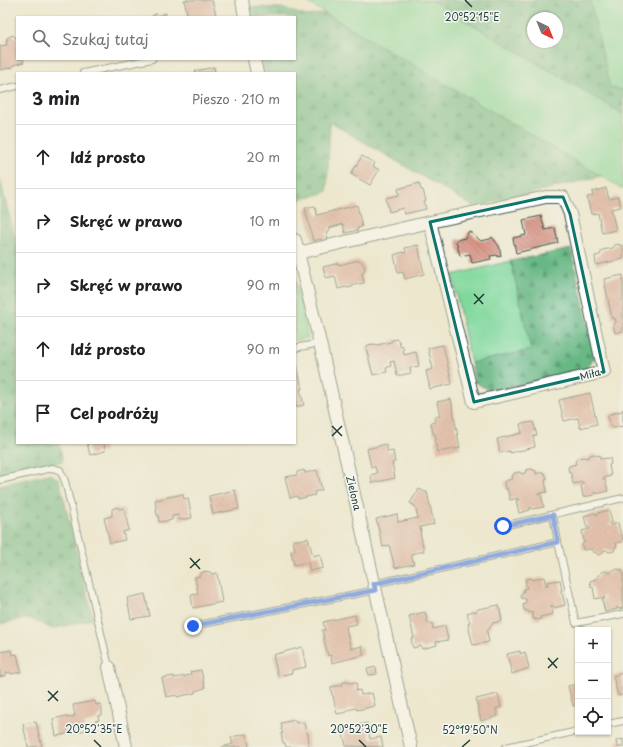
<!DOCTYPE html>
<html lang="pl">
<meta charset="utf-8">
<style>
body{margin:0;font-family:"Playpen Sans",sans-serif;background:#f6f6f6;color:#202124}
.controls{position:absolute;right:12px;bottom:12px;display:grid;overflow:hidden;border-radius:0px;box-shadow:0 1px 3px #0004}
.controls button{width:36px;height:36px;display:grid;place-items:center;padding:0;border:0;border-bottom:1px solid #e0e0e0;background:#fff;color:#202124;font:20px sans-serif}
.compass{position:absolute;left:527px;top:12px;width:36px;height:36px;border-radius:50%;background:#fff;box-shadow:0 1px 3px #0004;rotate:137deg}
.stop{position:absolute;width:12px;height:12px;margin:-9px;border:3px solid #2563eb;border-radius:50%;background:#fff}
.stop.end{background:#2563eb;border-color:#fff;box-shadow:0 1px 4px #0008}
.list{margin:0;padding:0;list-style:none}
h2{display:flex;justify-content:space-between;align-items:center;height:52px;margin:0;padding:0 16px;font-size:17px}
h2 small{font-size:13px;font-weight:400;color:#757577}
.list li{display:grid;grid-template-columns:26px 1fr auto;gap:12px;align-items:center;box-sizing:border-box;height:64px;padding:0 16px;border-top:1px solid #e0e0e0}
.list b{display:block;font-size:15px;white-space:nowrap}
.list em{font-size:13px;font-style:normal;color:#757577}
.icon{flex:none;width:22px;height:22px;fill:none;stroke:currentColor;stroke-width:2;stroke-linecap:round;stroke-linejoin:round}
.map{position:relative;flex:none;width:623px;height:747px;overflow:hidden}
.search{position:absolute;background:#fff;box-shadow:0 1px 3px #0004;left:16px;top:16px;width:280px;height:44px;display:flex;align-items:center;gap:10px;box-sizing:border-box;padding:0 14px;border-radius:0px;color:#757577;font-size:15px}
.panel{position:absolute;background:#fff;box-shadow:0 1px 3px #0004;left:16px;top:72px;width:280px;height:372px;border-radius:0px}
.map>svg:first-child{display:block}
.green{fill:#81d89c;stroke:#508a68}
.forest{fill:url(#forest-firs);stroke:#447a5c;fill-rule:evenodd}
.building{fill:url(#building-back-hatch)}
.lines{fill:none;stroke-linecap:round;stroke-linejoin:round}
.lane-casing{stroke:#3e564b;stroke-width:8}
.street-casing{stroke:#3e564b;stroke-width:14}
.lane{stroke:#fff;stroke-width:6}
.street{stroke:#fff;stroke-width:12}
.route{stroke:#2563eb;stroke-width:5}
.marked{fill:none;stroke:#0f766e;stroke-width:3;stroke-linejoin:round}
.ticks{fill:none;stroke:#1f3d34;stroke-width:1.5}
.labels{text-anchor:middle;stroke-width:3;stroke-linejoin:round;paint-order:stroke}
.street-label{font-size:10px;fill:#1f3d34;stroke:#f6f6f2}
.ticks-label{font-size:10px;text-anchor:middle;fill:#1f3d34;stroke:#f6f6f2;stroke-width:3;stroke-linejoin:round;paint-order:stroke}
</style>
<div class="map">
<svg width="623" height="747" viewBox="0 0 623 747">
<defs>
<pattern id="forest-firs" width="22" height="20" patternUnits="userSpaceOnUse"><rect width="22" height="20" fill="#68b884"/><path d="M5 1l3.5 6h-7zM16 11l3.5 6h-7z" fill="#55976d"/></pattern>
<pattern id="building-back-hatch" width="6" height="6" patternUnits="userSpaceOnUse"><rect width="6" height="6" fill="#d69282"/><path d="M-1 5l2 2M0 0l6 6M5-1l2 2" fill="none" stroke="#ad786b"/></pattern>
</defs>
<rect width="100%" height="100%" fill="#f6f6f2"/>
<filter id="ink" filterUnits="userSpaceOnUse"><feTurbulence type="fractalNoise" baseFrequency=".025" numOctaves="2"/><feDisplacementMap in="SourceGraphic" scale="8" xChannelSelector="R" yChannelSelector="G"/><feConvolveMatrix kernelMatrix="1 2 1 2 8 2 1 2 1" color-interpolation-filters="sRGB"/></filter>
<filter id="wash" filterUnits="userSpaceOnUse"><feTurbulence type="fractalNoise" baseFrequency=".012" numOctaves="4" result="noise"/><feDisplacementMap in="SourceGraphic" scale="16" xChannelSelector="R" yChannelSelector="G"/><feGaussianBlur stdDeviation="0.9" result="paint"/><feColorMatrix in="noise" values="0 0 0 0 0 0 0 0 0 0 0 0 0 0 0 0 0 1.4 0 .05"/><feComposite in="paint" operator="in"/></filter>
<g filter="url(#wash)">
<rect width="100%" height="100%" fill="#ede7ce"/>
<g class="green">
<path d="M303,0h128l192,114v75z"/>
<path d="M590,0h33v90l-13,-2z"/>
<path d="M511,261l20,89 -60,13 -19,-88z"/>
<path d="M295,278l13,60 -13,3z"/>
</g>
<g class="forest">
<path d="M431,0h159l20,87 13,3v24zM533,18h24v24h-24z"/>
<path d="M250,7l31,1 26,8 18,-3 276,163 -127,31 -144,-85 -3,70 -32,9v-128h-30l-3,-14h33v-42h-43z"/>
<path d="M0,179l17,68v196h42l4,18 -63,15z"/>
<path d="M571,249l24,108 -8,12 -97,22 -15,-9 -4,-19 60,-13 -20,-89z"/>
<path d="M49,474l10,5 34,140 -41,10 -23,-11 -29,6v-139z"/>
</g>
<g id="blocks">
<g class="building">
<path d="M184,0h28l4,15 -7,2h-21z"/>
<path d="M166,13v4h-15l5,-3 2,2z"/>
<path d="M13,35l3,3 1,-1v22h6l1,3 -11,3v2l-13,3v-24l7,-1 -1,-5h2l-1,-2z"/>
<path d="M214,67l1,6h-20v-2z"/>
<path d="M362,156l13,7 -2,3 6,4 -9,15 -19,-11z"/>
<path d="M419,183l2,7h2l3,11 -2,1 2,7 -22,5 -1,-6 -14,4 -3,-14 13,-3 -1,-6z"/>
<path d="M606,188l3,11 9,-2 3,10 -10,2 5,21 -14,3 -4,-20 -7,1 -4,-17 6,-1 -1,-4z"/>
<path d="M357,205l5,22 -5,1 1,2 -13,3 -2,-9 -14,4 1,3 -4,2 2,6 -6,2 -1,-2 -8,2 -8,-33 10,-2 2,9z"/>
<path d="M541,216l4,14 10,-2 3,15 -42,10 -3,-15 13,-3 -3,-15z"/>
<path d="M469,231l12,10 9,-2 2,-2 7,9 2,10 -3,1 -1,-2 -7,1 1,3 -19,4 -2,-9 -10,2 -4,-16 9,-2z"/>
<path d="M619,244l1,2 3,-1v14l-27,6 -1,-9 5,-1 2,-5 11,-2 2,-3z"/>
<path d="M418,245l6,29 -19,5 -2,-7 -5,1 -4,-18 9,-3v1h3l-1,-5z"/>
<path d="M359,260l5,5 1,5 -3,4 2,9 -10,2 -2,2 -4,1 -2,-1 -8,2 -3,-13 -9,2 -3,-11 16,-4v2z"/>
<path d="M623,275v56l-8,2 -2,-10 3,-1 -1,-4 -3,1 -8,-40z"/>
<path d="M397,339l2,2 1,5 3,1 1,8 12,-3 3,14 -9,2 1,5 -14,3 -3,-15 -4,1 1,4 -5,2 1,4 -14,3 -7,-27 2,-3 6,-1 3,1 14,-3 1,-2z"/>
<path d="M443,345l9,39 -22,5 -4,-18 7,-2 -5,-21z"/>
<path d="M295,365h2l5,24h-2l4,16 -9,2z"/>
<path d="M590,393l7,31 -17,4 -2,-10 -14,3 -5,-21z"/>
<path d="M451,399l9,49 -23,4 -2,-11 1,-1 -1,-6h-2l-2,-11 4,-1 -1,-5 6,-1 -3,-14z"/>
<path d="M623,409v17l-10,2 -2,-1 -3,-11 2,-2 12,-3z"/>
<path d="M533,422l4,13 -4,1 2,11 -25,6v-2l-10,2 -3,-14 25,-6 -2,-9z"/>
<path d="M87,443h17l1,8 -15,4z"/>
<path d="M386,444l2,8 5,-1 2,11 -3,1 3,15 -23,5 -1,-8 6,-2 -2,-6h-4l-4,-18z"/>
<path d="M595,454l2,2 3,-1v4l10,-1 1,6 -2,1 2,11 -8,2v2l2,-1 3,12 -11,3v-2l-3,1v2l-11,2 -2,-12 2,-1v-2l-10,2 -2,-11h-2l-1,-6h1v-1l7,-2 -1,-3 4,-3 4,-1 5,1 2,-3z"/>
<path d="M531,469l5,2v3l7,-2v2l2,-1 2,6 -2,1 2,12 -9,2v1l3,-1 3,13 -12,2v-1h-2v2l-11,3 -3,-13h3l-1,-2 -8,2 -3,-12 -2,1 -1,-7h1v-1l7,-2 -1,-3h2l1,-3 6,-1 2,2 3,-1 1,-3z"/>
<path d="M304,470l1,3 12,-3 5,20 -8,2 1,3 -17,4 -1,-3 -7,2 -5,-21 12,-2v-3z"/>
<path d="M419,489l6,3h2l7,32 -14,3 1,5h-1l4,19 -13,3 3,10 -19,4 -6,-23 -6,2 -7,-28 21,-5 1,8 20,-4 -3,-12 -5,-3z"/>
<path d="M235,490l4,19 -26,5 -4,-18z"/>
<path d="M183,494l1,5 4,-1 4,20 -13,2 -1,-5 -6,1v4l-13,2 -1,-7h-1l-2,-15z"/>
<path d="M118,507l1,2 5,-1 5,22 -6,2 2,8 -15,3 -6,-25 8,-2v-7z"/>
<path d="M609,510l3,12 -3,1 1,2 8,-2 3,12h2l-1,7 -6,1 1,4h-2l-1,4 -5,1 -3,-2h-2l-2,4 -4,1 -3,-3h-2l-1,-3 -9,1 -1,-6 2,-1 -2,-12 8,-2 -1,-2 -2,1 -3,-12 11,-3 1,2h1l1,-2z"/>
<path d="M308,538l5,18 7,-2 3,14 -13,3 -2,-9 -14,3 -3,-14 4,-1 -2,-9z"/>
<path d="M617,569l5,1 1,3v35l-4,1 -2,-2v2l-12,3 -3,-13h3l-1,-2 -9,2 -2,-12h-2l-1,-6 8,-3v-3h2l1,-3 5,-1 2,2 3,-1 1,-2z"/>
<path d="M205,571l5,1 2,2 5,-1 5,29 -29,6 -2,-13 7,-1 -3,-17 5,-1 1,-3z"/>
<path d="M544,577l2,9 2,-1 -1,-3 13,-2 2,11h-2l1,2h1l3,12 -12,3v-3l-2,1 2,8 -13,3 1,2 -6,1v-2l-2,1 -1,-7 -3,1 -1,-2 -4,-1 -1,-5 3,-3v-3l-5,-1v-4l3,-3 -1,-2 4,-1 -2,-6h1v-3l6,-1v2z"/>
<path d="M145,594l5,22 -19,3 -4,-21z"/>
<path d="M499,605l3,16 -9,2 -6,9 2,10 -16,3 -5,-20 2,-4 -1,-1 -2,-7 7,-2 2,1 2,-3z"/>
<path d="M425,612l3,12 4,-1 1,6 12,-3 3,14 -12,2 1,3 -15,4 -1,-3 -8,2 -2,-9 3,-1 -5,-22z"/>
<path d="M355,615l2,9 -11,2 2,11 3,12 11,-3 2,9 -32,8 -1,-8 -3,1 -6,-26h3l-2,-8z"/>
<path d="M302,647l4,20 -14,3v3l-14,3 -5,-21z"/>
<path d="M11,650l1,5 5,-1 4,18 -10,2 -1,-2 -4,1v2l-6,2v-25z"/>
<path d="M520,651v3l5,-2 4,16 -17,6 -5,-20z"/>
<path d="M376,667l1,7 -8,1 -2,-6z"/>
<path d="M201,670l4,18 -10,3v2l-18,4v-2l-11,2 -4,-19 12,-2v2l17,-3 -1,-3z"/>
<path d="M623,673v22l-5,1 -5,-20z"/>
<path d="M343,682h4l2,1 6,-1 2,2 -1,7 4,-1 1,5 11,-2 3,13 -18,4 -1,-2 -9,2v2l-10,2 -4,-18 -1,-1 -1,-8 11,-2z"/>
<path d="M578,684v21l-5,1 -5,-20z"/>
<path d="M498,694l3,13 -5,2 2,7 -17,5 -5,-22z"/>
<path d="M95,701l1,4 4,-1 2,5v6l-4,1 1,4 -15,4 2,6 -30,6 -3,-17 13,-3 1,2 8,-2 -2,-11z"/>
<path d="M295,720l1,3 8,-1 2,11h2l1,14h-23l-1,-4h-2l-2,-10h2l-2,-4 1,-1 -1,-5z"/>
<path d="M36,722l6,25h-14l-5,-23z"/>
<path d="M367,723l3,16 11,-2 2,10 -37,-1 -4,-18z"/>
<path d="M246,734l3,13h-27l11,-3 -2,-7z"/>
<path d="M623,739v8h-6l-1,-6z"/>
</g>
</g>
</g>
<g filter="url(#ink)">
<use href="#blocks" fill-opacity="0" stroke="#3e564b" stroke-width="1"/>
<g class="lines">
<defs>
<g id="lane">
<path d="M83,73l69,-14"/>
<path d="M0,90l17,-4"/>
<path d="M295,348l25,-5"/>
<path d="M0,480l52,-12 8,2 5,11 44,186"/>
<path d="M553,515l5,27"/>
<path d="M503,526l120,-28"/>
<path d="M374,584l184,-42 18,81 47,-9"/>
<path d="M193,626l183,-36"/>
<path d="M608,724l15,-3"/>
<path d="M506,747l72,-16"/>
</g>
<g id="street">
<path d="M242,0l3,17"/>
<path d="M254,59l3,14"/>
<path d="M295,240l25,103 91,404"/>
<path d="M298,253l132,-31 116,-25h17l7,17 34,158 -130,30 -44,-180"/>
<path d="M109,667l17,80"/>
</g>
</defs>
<use href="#lane" class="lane-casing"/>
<use href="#street" class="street-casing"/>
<use href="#lane" class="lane"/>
<use href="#street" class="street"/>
</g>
</g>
<g class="lines" filter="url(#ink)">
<path class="route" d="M193,626l183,-36 -2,-6 184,-42 -5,-27 -50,11"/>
</g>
<path d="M0 0H623V747H0ZM546,197h17l7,17 34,158 -130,30 -44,-180z" fill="#ede7ce" fill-opacity=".55" fill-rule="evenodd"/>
<path class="marked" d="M546,197h17l7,17 34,158 -130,30 -44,-180z"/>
<path class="ticks" d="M465,0l7,7M474,294l9,10M474,304l10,-10M332,426l10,10M332,436l10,-10M190,558l10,11M190,568l10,-9M548,658l9,10M548,668l10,-10M48,691l10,10M48,701l10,-10M94,740l7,7M359,740l7,7M462,747l8,-7"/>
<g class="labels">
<g class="street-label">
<text transform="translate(590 374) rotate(-16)" y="4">Miła</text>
<text transform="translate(354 493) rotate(77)" y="4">Zielona</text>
</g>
</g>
<g class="ticks-label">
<text x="472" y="21">20°52'15"E</text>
<text x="94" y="733">20°52'35"E</text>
<text x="359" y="733">20°52'30"E</text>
<text x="470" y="734">52°19'50"N</text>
</g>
</svg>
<div class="controls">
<button>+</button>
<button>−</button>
<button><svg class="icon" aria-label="locate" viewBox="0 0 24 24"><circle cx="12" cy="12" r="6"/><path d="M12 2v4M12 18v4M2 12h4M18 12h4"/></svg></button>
</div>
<svg class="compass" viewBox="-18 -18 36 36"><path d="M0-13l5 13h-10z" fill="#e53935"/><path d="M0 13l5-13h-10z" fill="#757577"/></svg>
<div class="stop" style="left:503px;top:526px"></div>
<div class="stop end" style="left:193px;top:626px"></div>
<div class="search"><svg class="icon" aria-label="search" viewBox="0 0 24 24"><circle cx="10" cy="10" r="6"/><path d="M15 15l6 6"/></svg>Szukaj tutaj</div>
<section class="panel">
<h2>3 min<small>Pieszo · 210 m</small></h2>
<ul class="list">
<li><svg class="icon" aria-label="ahead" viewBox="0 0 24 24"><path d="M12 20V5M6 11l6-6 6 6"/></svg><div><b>Idź prosto</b></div><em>20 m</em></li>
<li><svg class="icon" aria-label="right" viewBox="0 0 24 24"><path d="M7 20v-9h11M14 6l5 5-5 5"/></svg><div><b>Skręć w prawo</b></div><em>10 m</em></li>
<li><svg class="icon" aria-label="right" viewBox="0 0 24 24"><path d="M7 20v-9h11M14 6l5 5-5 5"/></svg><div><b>Skręć w prawo</b></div><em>90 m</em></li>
<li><svg class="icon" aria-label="ahead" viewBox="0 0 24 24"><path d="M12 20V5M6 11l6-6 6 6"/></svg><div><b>Idź prosto</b></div><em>90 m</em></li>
<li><svg class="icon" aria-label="arrive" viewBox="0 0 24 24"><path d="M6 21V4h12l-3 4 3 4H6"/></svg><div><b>Cel podróży</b></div></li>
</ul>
</section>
</div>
